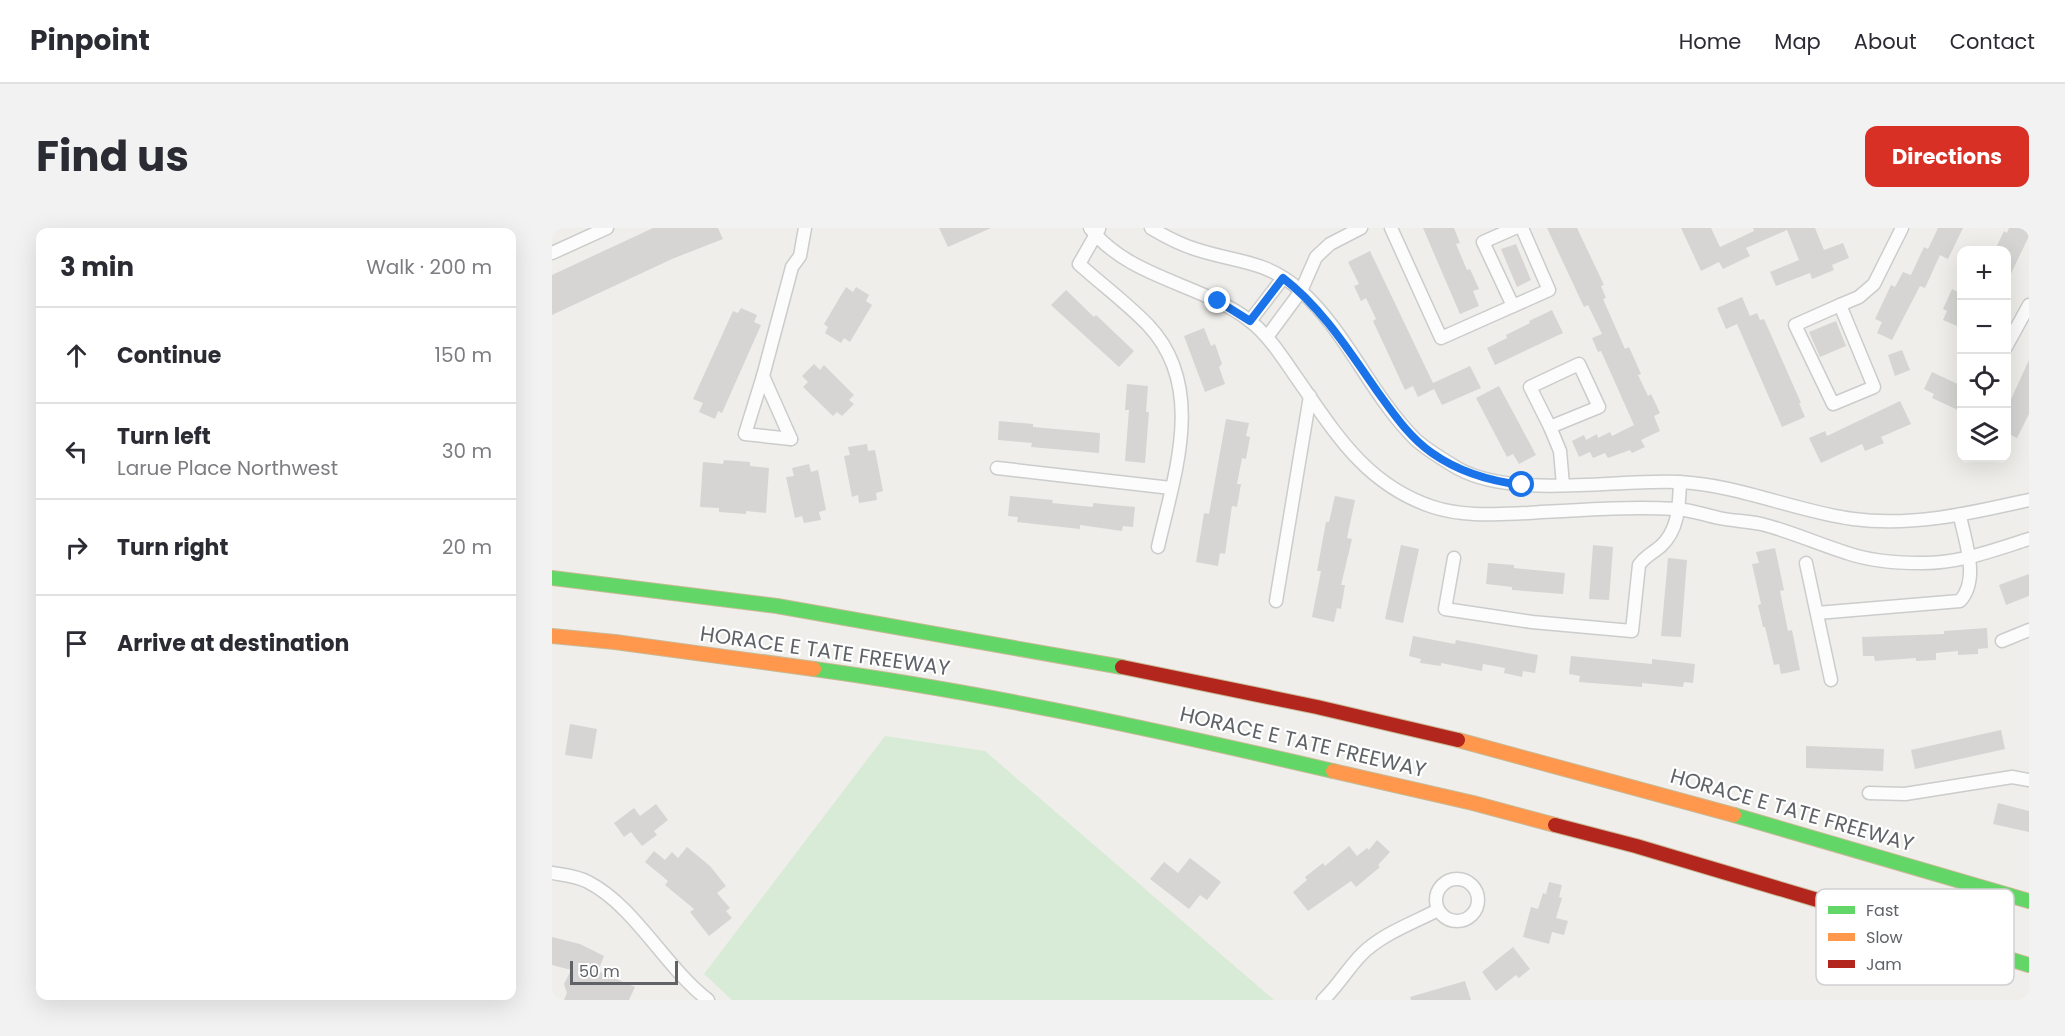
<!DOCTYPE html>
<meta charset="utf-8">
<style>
body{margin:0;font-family:Poppins,sans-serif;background:#f2f2f3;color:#2b2b33}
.controls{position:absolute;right:18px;top:18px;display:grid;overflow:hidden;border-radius:12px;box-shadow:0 6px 24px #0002}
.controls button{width:54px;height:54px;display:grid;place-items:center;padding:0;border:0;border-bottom:2px solid #e1e1e2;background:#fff;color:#2b2b33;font:30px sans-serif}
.scale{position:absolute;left:18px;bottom:15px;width:108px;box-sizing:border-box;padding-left:6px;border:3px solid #5f6368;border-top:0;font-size:16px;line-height:21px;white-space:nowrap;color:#5f6368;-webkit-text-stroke:4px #fff;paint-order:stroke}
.stop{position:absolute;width:18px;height:18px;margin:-14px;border:4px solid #1a73e8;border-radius:50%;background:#fff}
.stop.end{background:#1a73e8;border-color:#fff;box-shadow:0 2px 6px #0008}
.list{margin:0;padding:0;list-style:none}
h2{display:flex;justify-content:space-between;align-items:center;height:78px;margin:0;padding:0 24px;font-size:26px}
h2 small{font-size:20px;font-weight:400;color:#7c7c81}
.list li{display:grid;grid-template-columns:39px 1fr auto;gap:18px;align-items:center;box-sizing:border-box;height:96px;padding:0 24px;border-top:2px solid #e1e1e2}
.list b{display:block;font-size:22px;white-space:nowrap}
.list p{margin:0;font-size:20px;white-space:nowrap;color:#7c7c81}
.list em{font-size:20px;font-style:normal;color:#7c7c81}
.icon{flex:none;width:33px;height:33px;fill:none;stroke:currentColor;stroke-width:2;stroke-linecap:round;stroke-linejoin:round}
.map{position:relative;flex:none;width:1477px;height:772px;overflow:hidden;border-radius:12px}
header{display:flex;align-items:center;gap:36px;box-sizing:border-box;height:84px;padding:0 30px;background:#fff;border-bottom:2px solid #e1e1e2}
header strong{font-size:28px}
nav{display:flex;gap:33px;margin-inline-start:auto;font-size:21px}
.intro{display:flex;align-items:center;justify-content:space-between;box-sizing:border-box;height:144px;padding:0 36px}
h1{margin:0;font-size:42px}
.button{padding:15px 27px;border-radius:12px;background:#d93025;color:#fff;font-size:21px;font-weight:700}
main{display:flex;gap:36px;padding:0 36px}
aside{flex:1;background:#fff;border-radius:12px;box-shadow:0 6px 24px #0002}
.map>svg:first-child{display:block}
.green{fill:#d8ebd6}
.building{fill:#d6d5d3}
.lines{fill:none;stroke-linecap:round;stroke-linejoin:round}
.street-casing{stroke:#cbcccc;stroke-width:15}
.fast-casing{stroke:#c8b996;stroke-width:16}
.slow-casing{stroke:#c8b996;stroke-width:16}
.jam-casing{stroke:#c8b996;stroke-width:16}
.street{stroke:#fdfcfc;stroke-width:12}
.fast{stroke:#63d668;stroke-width:14}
.slow{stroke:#ff974d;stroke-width:14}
.jam{stroke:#b3261e;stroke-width:14}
.route{stroke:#1a73e8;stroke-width:8}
.labels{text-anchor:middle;stroke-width:4.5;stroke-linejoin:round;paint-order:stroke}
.street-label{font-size:21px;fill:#5f6368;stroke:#fff}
.key{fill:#fff;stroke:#cfd0d2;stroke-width:1.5}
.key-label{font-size:16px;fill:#5f6368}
</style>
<header>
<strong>Pinpoint</strong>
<nav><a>Home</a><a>Map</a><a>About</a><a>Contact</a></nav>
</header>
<div class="intro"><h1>Find us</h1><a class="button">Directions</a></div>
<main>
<aside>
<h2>3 min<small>Walk · 200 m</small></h2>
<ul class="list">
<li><svg class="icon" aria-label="ahead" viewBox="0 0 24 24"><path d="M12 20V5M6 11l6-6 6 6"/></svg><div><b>Continue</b></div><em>150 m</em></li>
<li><svg class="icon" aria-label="left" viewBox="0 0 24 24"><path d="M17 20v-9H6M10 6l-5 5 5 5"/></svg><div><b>Turn left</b><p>Larue Place Northwest</p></div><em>30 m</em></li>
<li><svg class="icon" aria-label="right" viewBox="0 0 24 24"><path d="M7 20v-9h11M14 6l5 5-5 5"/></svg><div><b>Turn right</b></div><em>20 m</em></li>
<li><svg class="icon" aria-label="arrive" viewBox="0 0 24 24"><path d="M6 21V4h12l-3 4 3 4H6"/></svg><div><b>Arrive at destination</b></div></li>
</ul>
</aside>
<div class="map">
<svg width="1477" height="772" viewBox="0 0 1477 772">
<rect width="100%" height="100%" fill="#efeeea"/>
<path class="green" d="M333,508l100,15 289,249h-542l-28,-26z"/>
<g class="building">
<path d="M101,0h65l5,11 -51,20 -120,56v-40z"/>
<path d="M387,0h52l-43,19z"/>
<path d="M871,0h31l6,15 -4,1 11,26 3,-1 9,20 -6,2 6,15 -19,8z"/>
<path d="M995,0h30l27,57 -3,1 5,12 -3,1 22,50 4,-2 12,27 -3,1 10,21 3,-2 9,19 -6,3 6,15 -19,9 4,7 -13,6 -2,-3 -22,8 -3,-5 -12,5 -3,-6 -11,5 -7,-16 12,-6 2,5 11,-6 1,4 12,-6 2,4 22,-11 -33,-74 -3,1 -6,-14 10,-4 -14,-29 -4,2z"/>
<path d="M1129,0h30l9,19 34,-16 -1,-3h62l9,22 19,-7 6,15 -17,7 2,5 -22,9 -2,-6 -34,13 -6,-14 29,-12 -12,-30 -41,18 4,8 -27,13 -4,-7 -18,9z"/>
<path d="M1386,0h25l-15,31 -8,-4 -15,33 -5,-2 -28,54 -15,-7 5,-11 -7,-3 16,-34 4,2 8,-15 8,3 13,-28 4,2z"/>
<path d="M1457,0h20v8l-22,46v-32h-12l9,-19 3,2z"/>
<path d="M964,16l15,36 -14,7 -16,-38z"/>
<path d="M818,23l63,132 37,-17 11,22 -39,17 -8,-16 -16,8 -5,-11 -8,4 -32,-69 3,-2 -10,-21 -5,3 -7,-15 5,-2 -11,-22z"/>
<path d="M294,59l7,5 3,-5 13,8 -3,6 6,4 -22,37 -6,-4 -3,5 -16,-10 3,-6 -4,-3z"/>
<path d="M1400,61l10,5v34l-19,-8 4,-9 -4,-2z"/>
<path d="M514,62l28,27 2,-2 38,36 -15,16 -68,-62z"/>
<path d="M1190,69l8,19 7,-3 3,7 4,-1 37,84h-2l6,14 -23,10 -45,-103 -11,5 -9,-21z"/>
<path d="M189,80l16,7 -3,7 7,3 -39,88 -4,-2 -3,8 -16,-7 4,-9 -10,-4 40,-88 5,2z"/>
<path d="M1000,82l11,23 -68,32 -8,-17 20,-10 -1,-3 24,-12 -1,-2z"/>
<path d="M1284,93l10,25 -26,11 -11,-25z"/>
<path d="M652,100l7,18 4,-2 7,20 -3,3 6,17 -20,8 -21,-56z"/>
<path d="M1350,122l8,20 -15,6 -7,-21z"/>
<path d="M1477,132v54l-12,24 -10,-5v-25z"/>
<path d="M262,136l6,6 4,-5 30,30 -5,5 5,4 -12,12 -5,-4 -4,4 -30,-29 5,-5 -6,-6z"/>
<path d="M1380,144l30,14v26l-30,-14 2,-4 -10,-5z"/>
<path d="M575,156l21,2 -2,26h3l-4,51 -20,-2 4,-51h-4z"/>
<path d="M947,158l37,69 -17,9 -6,-10 -6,3 -31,-59z"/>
<path d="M1348,173l11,23 -30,13 3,6 -19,8 -3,-7 -41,19 -12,-25 16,-7 2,5z"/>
<path d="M674,191l23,4 -3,13 4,1 -4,22 -4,-1 -5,26h4l-4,23 -5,-1 -7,48 -5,-1 -2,13 -22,-4 8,-49 5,1z"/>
<path d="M447,193l34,3v3l67,6 -1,20 -68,-6 1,-4 -34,-3z"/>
<path d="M315,216l1,7 7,-1 8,41 -7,2 1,7 -18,3 -1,-8 -6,2 -8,-41 6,-1 -2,-8z"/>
<path d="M172,232l26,2v4l19,2 -3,45 -20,-2v3l-27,-2v-4l-19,-1 3,-45 20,2z"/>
<path d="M257,236l2,8 7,-2 8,40 -7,2 2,8 -17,3 -2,-7 -7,2 -9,-41 8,-1 -2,-8z"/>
<path d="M458,268l43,4 -1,3 41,4v-4l42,4 -2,20 -10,-1 -1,5 -42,-6v4l-63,-7 1,-5 -10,-1z"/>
<path d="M783,268l20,4 -8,38 5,1 -11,46h4l-4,24 -4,-1 -3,14 -22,-5 9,-46h-4l9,-49h3z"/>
<path d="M849,317l18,4 -16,74 -18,-4z"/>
<path d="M1041,317l20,2 -4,53 -20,-1z"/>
<path d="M1223,320l9,42 -4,1 8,40 4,-1 8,40 -19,4 -2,-10 -5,1 -9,-38h-2l-5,-22 3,-1 -9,-40 7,-1 -3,-11z"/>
<path d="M1116,330l19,2 -6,77 -20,-1z"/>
<path d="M936,335l26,2v3l51,5 -2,21 -51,-4v-3l-26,-3z"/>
<path d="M1477,346v22l-23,9 -7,-20z"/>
<path d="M1435,400l1,20 -10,1v5l-20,1v-4l-22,2v7l-20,1v-3l-41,3 -1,-5h-11l-1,-19 82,-3v-3z"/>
<path d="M861,408l42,8 1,-4 82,15 -3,18 -12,-2 -1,6 -18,-4 1,-5 -22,-4 -1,7 -41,-8v3l-21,-3 1,-4 -12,-3z"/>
<path d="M1019,428l81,8v-5l43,5 -2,19 -9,-1 -1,5 -41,-4v4l-63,-5 1,-6 -11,-2z"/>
<path d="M18,496l27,5 -5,30 -27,-4z"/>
<path d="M1449,502l4,19 -90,20 -4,-19z"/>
<path d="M1254,518l78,3 -1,22 -77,-3z"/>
<path d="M1446,575l31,8v21l-36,-8z"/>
<path d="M104,576l12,16 -14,11 3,4 -15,11 -11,-14 -7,5 -10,-14 20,-15 6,8z"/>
<path d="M825,612l13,12 -12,13 2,2 -24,20 -5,-6 -43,30 -15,-19 14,-12 -2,-3 18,-14 2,3 24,-20 8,10 10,-8 2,2z"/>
<path d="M135,619l23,19 16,20 -9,7 13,15 -4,3 6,7 -23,18 -19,-24 4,-3 -29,-24 3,-4 -23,-19 9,-11 11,9 7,-8 6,6z"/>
<path d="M638,630l31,24 -14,18 -7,-5 -11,14 -39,-30 14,-17 14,11z"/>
<path d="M997,654l13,3 -3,12 3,1 -6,20 12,3 -4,14 -12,-3 -3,12 -26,-7 8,-30 7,2 5,-16 3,1z"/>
<path d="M0,709l28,7 24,12 -6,15 37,16 -6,13h-65l3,-7 -3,-9 7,-14 -19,-5z"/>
<path d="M961,719l17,22 -11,9 -3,-3 -20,16 -14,-19z"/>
<path d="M913,753l6,19h-60l-1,-3z"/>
</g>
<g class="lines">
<defs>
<g id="street">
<path d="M538,0c40,51 111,55 160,93 18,14 31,34 44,53 40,57 70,110 139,133 31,10 64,7 95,6 50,-3 100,-7 149,-4 14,1 28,6 42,9 14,3 28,3 42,6 29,7 57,20 86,29 23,8 49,10 73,10 38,1 74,-13 109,-24"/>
<path d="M599,0c15,9 28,16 44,21 42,14 69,10 105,41 46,41 71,105 115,149 13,12 29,21 44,30 56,30 156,10 220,13 61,3 115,29 174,37 60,8 118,-6 176,-19"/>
<path d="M839,0l50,110 72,-32"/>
<path d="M963,0l-32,14 30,64 36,-16 -27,-62"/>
<path d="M547,1l-20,35c22,20 48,39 69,61 59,62 26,150 10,222"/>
<path d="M0,25l55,-25"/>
<path d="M1288,77l34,82 -41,17 -38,-79z"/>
<path d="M1288,77l19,-8 15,-13 28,-56"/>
<path d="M698,93l33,-43"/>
<path d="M715,109l34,-46 15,-34 14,-13 31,-16"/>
<path d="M1454,119l23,-42"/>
<path d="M1027,136l20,43 -49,20 -20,-40z"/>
<path d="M211,148l28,63"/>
<path d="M998,199l10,24 3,34"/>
<path d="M239,211l-46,-5 18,-58 29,-109 8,-11 5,-28"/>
<path d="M445,240l174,20"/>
<path d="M902,330l-9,51 87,13 100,9 7,-66c6,-9 14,-12 22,-19 18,-17 18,-41 19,-64"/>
<path d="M1254,335l25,117"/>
<path d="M724,373l34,-205"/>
<path d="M1265,385l143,-12c20,-22 5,-59 0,-85"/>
<path d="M1450,413l27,-11"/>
<path d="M1317,565l36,1 107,-17 17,3"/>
<path d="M0,645c12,2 25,3 36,9 47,24 77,85 120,118"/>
<circle cx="905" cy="672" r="21"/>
<path d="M771,772c15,-14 25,-32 39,-46 20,-20 51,-31 76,-44"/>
</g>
<g id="fast">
<path d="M0,350l225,28 345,61"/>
<path d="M262,441c174,24 347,62 519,102"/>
<path d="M1182,587l295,86"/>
<path d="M1289,679l188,58"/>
</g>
<g id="slow">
<path d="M0,408l63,6 199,27"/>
<path d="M906,512l276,75"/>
<path d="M781,543l140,32 82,22"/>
</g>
<g id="jam">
<path d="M570,439l195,40 141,33"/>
<path d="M1003,597l81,21 205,61"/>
</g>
</defs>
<use href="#street" class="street-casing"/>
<use href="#fast" class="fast-casing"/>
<use href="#slow" class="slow-casing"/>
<use href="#jam" class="jam-casing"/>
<use href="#street" class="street"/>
<use href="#fast" class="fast"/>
<use href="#slow" class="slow"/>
<use href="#jam" class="jam"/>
</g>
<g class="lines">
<path class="route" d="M666,73l32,20 33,-43c39,30 66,73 94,113 16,22 32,46 55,62 27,19 57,28 90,32"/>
</g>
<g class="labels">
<g class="street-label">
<text transform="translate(273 423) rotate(8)" y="7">HORACE E TATE FREEWAY</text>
<text transform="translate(751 514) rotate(13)" y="7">HORACE E TATE FREEWAY</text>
<text transform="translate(1240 582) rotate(16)" y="7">HORACE E TATE FREEWAY</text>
</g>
</g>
<rect x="1264" y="661" width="198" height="96" rx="9" class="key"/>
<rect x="1276" y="678" width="27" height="8" fill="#63d668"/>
<rect x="1276" y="705" width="27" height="8" fill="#ff974d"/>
<rect x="1276" y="732" width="27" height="8" fill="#b3261e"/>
<g class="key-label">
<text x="1314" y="688">Fast</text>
<text x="1314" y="715">Slow</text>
<text x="1314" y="742">Jam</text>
</g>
</svg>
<div class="controls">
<button>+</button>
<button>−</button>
<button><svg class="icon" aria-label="locate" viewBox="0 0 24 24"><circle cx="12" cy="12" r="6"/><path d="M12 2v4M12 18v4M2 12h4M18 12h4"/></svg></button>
<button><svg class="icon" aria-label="layers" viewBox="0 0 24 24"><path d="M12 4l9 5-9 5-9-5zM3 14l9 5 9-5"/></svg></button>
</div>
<div class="scale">50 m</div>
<div class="stop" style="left:970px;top:257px"></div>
<div class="stop end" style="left:666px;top:73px"></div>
</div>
</main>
